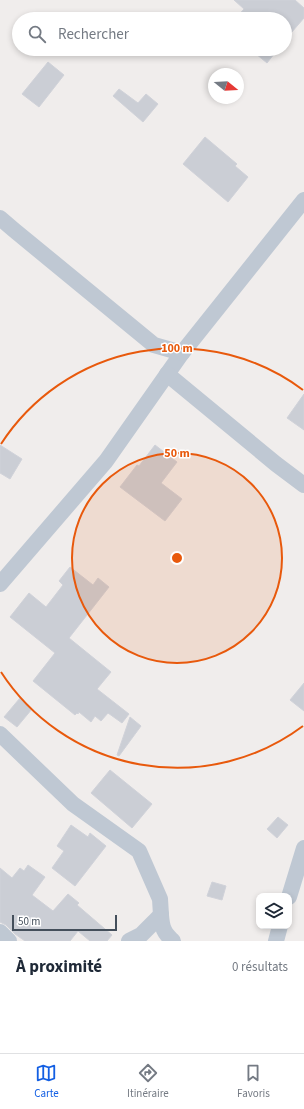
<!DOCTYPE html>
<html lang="fr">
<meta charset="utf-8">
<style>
body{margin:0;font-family:"Source Sans 3",sans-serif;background:#f2f2f3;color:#1f2937}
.controls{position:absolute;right:12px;bottom:12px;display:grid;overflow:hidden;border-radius:8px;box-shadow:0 2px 6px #0003}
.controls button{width:36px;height:36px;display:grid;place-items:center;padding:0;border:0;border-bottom:1px solid #e0e1e3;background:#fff;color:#1f2937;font:20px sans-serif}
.compass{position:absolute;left:208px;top:68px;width:36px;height:36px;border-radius:50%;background:#fff;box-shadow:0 2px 6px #0003;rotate:108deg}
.scale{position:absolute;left:12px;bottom:10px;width:105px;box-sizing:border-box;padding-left:4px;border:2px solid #444f5b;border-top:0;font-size:11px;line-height:14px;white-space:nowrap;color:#444f5b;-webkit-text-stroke:3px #fff;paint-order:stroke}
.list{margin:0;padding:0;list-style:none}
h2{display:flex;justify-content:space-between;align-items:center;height:52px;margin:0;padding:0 16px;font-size:17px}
h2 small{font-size:13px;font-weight:400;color:#747a83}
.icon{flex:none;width:22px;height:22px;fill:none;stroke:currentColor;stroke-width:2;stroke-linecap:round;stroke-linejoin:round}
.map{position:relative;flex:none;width:304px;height:941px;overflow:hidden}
.search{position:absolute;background:#fff;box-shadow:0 2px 6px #0003;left:12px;right:12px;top:12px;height:44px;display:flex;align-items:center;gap:10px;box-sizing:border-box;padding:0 14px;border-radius:22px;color:#747a83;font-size:15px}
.sheet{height:112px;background:#fff}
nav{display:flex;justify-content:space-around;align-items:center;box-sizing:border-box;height:56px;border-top:1px solid #e0e1e3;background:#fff;font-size:11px;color:#747a83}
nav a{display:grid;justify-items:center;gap:2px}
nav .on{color:#135fe3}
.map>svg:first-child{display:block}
.building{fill:#cbced5;stroke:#d0d2d9}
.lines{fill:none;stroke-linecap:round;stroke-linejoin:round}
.minor{stroke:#bfc8d3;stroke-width:16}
.ring{fill:none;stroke:#e8590c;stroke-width:2}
.centre{fill:#e8590c;stroke:#fff;stroke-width:2}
.ring-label{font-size:12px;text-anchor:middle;font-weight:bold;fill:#e8590c;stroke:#fff;stroke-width:3;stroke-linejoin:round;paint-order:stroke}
</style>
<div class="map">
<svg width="304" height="941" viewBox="0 0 304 941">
<rect width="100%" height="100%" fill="#f0edec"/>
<g class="building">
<path d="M234,0h61l9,8v10l-19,22v-21h-50l9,-10z"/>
<path d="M250,49h28l-11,14z"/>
<path d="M48,62l16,13 -25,32 -17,-13z"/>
<path d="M119,89l19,14 8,-9 12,10 -15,18 -30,-26z"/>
<path d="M205,137l32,27 -2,2 13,11 -20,25 -45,-38z"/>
<path d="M304,394v36l-17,-12z"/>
<path d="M0,445l22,14 -12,20 -10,-6z"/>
<path d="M155,445l22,17 -16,21 21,16 -17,22 -45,-34 17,-22 2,1z"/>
<path d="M70,567l23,18 5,-7 11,9 -40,51 42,34 -14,17 32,25 -7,9 -14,-10 -7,8 -6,-5 -4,6 -12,-10 -1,2 -1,-1 -2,2 -42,-34 22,-28 -45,-36 19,-24 17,14 17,-22 -4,-4z"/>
<path d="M304,683v28l-14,-11z"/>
<path d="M20,698l12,11 -15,18 -13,-10z"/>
<path d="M130,717l11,9 -22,30 -2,-1z"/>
<path d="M110,770l42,34 -20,24 -41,-35z"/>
<path d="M278,817l10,8 -11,13 -10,-9z"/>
<path d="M71,825l17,12 2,-4 16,13 -31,40 -23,-18 12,-17 -7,-5z"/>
<path d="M28,865l17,12 -13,18 21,16 15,-17 11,9 -2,2 35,30 -5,6h-17l-12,-10 -8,10h-45l-10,-7 -9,-9 -6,-3v-54l12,10 8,-10 4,3z"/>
<path d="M212,882l14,4 -4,14 -15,-4z"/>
</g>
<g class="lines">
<g class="minor">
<path d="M0,218l14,12 140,115 28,8 -76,108 -106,123"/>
<path d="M182,353l122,-153"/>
<path d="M167,374l109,90 28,21"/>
<path d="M0,734l73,70 66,47 21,48 1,16"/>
<path d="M289,897l15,-49"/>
<path d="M0,932l9,9"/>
<path d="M129,941l12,-6 20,-20c1,13 3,18 12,26"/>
<path d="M276,941l4,-15"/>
</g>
</g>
<circle cx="177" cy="558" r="105" fill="#e8590c" fill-opacity=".12"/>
<g class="ring">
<circle cx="177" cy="558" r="105"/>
<path d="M303 726A210 210 0 0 1 1 672M1 444A210 210 0 0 1 303 390"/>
</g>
<circle cx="177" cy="558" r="6" class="centre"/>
<g class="ring-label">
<text x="177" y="352">100 m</text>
<text x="177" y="457">50 m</text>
</g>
</svg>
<div class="controls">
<button><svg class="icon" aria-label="layers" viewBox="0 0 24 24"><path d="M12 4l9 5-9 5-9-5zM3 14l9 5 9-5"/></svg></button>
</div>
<svg class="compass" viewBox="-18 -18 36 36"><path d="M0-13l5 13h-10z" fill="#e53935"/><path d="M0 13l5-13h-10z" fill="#747a83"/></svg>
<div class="scale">50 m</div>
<div class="search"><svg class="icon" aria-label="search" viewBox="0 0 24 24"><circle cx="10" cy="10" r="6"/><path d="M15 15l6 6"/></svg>Rechercher</div>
</div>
<section class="sheet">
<h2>À proximité<small>0 résultats</small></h2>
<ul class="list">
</ul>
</section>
<nav>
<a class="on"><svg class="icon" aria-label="map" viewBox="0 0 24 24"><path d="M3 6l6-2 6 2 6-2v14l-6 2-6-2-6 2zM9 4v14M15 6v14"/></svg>Carte</a>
<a><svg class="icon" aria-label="directions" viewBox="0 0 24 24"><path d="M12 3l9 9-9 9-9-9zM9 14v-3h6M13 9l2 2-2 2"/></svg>Itinéraire</a>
<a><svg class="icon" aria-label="saved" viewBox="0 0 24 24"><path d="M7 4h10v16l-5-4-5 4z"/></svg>Favoris</a>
</nav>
